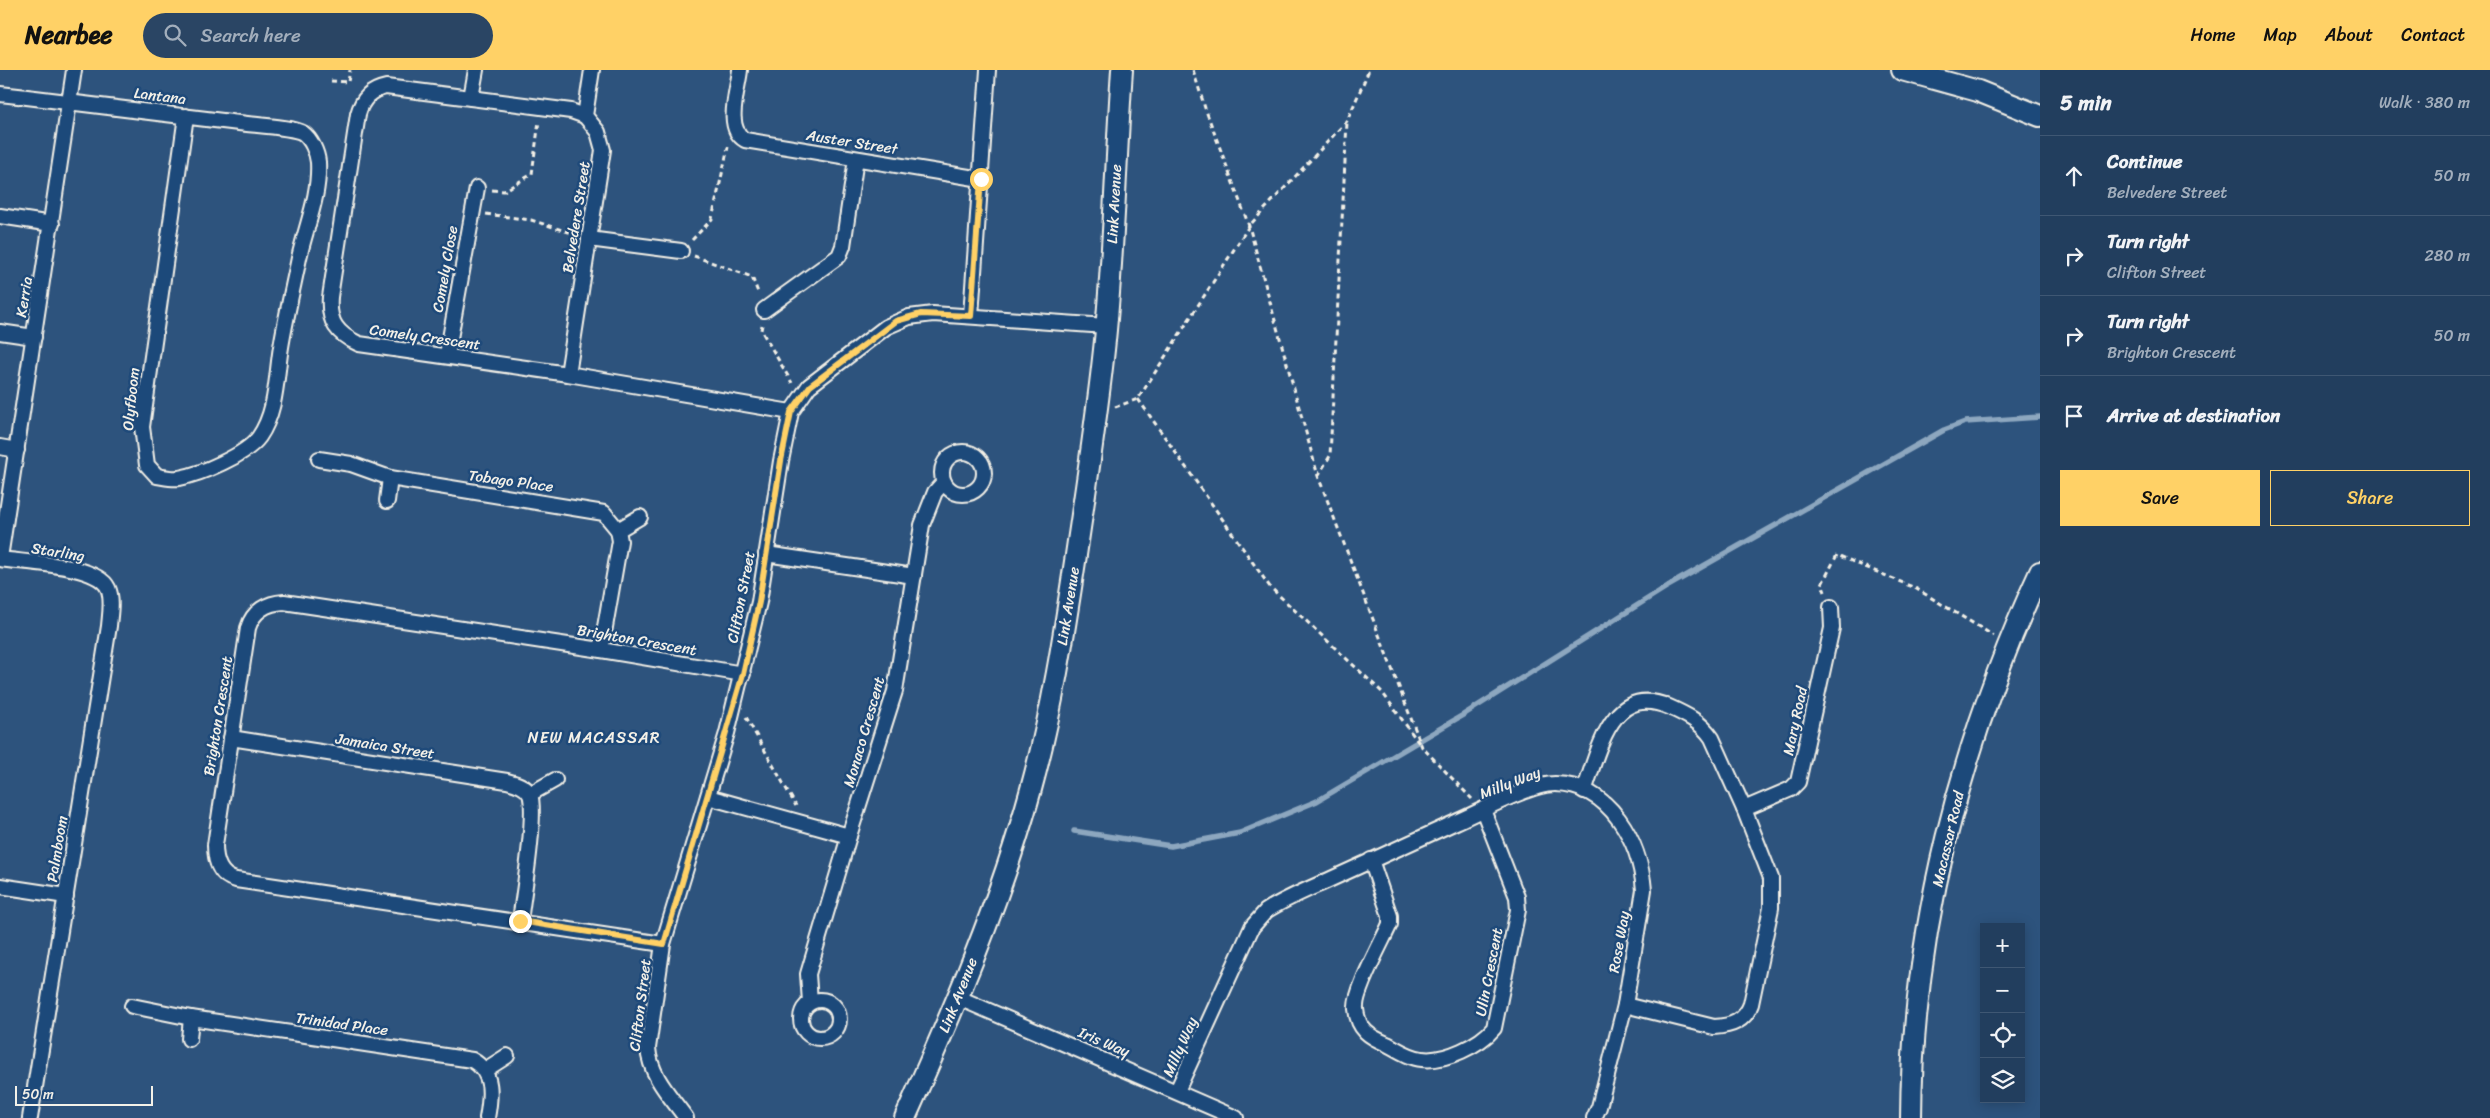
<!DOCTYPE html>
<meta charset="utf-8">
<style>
body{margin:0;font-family:Sriracha,sans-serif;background:#2a4564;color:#f1f3f6}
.controls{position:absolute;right:15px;bottom:15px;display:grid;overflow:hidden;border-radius:0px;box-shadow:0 2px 12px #0003}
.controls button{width:45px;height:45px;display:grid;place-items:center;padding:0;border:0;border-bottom:1px solid #3f5773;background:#223e5e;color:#f1f3f6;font:25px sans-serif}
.scale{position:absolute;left:15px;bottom:12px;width:138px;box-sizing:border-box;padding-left:5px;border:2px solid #f4f1e8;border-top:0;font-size:14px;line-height:18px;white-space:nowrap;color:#f4f1e8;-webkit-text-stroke:4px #1f4a7a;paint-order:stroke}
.stop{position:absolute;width:15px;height:15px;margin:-11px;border:4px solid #ffd166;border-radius:50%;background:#fff}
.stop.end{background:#ffd166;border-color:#fff;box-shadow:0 1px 5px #0008}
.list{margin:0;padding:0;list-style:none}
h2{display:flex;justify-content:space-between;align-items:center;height:65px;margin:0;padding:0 20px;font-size:21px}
h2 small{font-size:16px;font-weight:400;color:#a2aebc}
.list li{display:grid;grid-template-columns:32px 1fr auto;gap:15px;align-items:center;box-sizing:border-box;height:80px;padding:0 20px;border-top:1px solid #3f5773}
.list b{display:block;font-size:19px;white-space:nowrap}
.list p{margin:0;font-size:16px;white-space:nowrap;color:#a2aebc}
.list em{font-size:16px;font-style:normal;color:#a2aebc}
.actions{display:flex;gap:10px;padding:15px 20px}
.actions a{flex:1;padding:11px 0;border:1px solid #ffd166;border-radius:0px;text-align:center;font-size:18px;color:#ffd166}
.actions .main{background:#ffd166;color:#111}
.icon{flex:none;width:28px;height:28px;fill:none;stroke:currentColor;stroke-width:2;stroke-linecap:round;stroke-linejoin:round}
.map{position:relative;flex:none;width:2040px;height:1048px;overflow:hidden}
header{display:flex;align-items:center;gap:30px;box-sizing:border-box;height:70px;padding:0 25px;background:#ffd166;color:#111}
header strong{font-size:24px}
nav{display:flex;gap:28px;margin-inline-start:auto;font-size:18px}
.search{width:350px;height:45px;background:#2a4564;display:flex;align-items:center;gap:12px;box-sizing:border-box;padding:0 18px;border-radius:28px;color:#a2aebc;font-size:19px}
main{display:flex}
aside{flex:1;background:#223e5e}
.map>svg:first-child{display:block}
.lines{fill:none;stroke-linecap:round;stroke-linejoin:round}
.stream{stroke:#8da7bf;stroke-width:5.5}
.street-casing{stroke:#f4f1e8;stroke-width:18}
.secondary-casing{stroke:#f4f1e8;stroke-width:24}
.path{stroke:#f4f1e8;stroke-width:3;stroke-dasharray:5 4;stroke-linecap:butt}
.street{stroke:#1f4a7a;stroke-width:14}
.secondary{stroke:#1f4a7a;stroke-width:20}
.route{stroke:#ffd166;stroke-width:6}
.labels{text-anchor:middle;stroke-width:5;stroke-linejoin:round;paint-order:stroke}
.street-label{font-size:15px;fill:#f4f1e8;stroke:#1f4a7a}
.neighbourhood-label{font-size:16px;letter-spacing:1px;fill:#f4f1e8;stroke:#1f4a7a}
</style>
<header>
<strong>Nearbee</strong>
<div class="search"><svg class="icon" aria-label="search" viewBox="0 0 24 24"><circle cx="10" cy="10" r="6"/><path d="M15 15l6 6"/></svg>Search here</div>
<nav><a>Home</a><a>Map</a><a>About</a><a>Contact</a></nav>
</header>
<main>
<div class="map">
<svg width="2040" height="1048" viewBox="0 0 2040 1048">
<rect width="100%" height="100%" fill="#2d537d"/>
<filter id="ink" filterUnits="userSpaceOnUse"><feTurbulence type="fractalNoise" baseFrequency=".02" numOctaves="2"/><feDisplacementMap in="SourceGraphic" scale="10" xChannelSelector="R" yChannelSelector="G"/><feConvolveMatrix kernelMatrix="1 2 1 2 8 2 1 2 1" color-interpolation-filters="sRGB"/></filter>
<g filter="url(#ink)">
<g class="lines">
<path class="stream" d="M1074,761l97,15 69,-13 77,-32 146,-86 205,-129 276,-156 21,-8 75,-5"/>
<defs>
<g id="street">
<path d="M740,0c-2,20 -16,58 5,70l236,39"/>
<path d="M0,24c80,9 160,19 239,29 13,2 55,4 64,10 8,6 14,19 15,29 2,33 -12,64 -19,96 -6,29 -13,59 -18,89 -5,30 -4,64 -22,90 -13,18 -58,37 -80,41 -7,1 -15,-1 -22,-2l-10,-11 -5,-38 44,-311"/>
<path d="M471,28l5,-28"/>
<path d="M585,46l-14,-5 -185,-24c-15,3 -24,12 -28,27l-28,183c-2,25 7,37 29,47l209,30 223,38"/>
<path d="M0,146l52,8"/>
<path d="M589,169l92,12"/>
<path d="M764,240l75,-54 4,-10 13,-87"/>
<path d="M971,246l17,-246"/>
<path d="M0,262l34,5"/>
<path d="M447,285l30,-167"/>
<path d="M568,304l35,-224 -5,-18 -13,-16 7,-46"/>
<path d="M0,377l17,3"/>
<circle cx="963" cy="403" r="21"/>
<path d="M319,389l32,5 39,14 214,35 14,17 2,11 -19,109"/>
<path d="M387,431l3,-23"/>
<path d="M618,460l22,-13"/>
<path d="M766,484l148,22"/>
<path d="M0,488l74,-488"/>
<path d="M0,489c25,4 97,5 108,29 5,11 2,26 1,38l-79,492"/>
<path d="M231,668l276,43c8,2 19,5 23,13 7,20 -7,103 -10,127"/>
<path d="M1584,721c15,-40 27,-109 85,-84 18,8 32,15 43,31l32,71 27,69v30l-20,96c-6,17 -19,22 -37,23l-89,-22"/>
<path d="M530,724l25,-14"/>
<path d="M708,727l141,39"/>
<path d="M1744,739l47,-20 7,-7 34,-154 -1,-21"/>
<path d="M1371,790l19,56v8c-8,18 -36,68 -34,85 2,21 14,28 31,35 11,6 23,14 35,15 23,3 58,-14 72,-31l24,-118 -1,-13 -34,-87"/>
<path d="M0,816l66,10"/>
<path d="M663,874l-427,-64c-17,-4 -21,-20 -21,-35l33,-217c5,-17 19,-25 36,-26l317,48 142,24"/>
<path d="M959,928l277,120"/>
<circle cx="820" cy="949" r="19"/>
<path d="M810,932l-2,-28 41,-138 46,-145 27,-166 13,-33 9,-10"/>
<path d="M132,936l59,12 281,42c22,12 19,36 15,58"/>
<path d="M189,969l2,-21"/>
<path d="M485,1000l22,-14"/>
<path d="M1177,1021l75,-164 14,-16c20,-13 43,-22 65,-32 41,-19 83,-38 125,-57 23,-10 74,-38 99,-38 55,1 85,57 89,106l-19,115 -26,102 -5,11"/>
<path d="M686,1048c-15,-21 -36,-42 -38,-70l15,-104 64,-211 32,-131 22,-141 10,-49 18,-26 77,-59 23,-10 24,-3 173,12"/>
</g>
<g id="secondary">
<path d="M1902,0l76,21 62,25"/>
<path d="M905,1048c48,-107 95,-215 126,-329 21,-76 33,-155 45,-234 11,-75 23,-150 30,-225 8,-86 10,-174 16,-260"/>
<path d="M1911,1048c1,-189 50,-376 129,-546"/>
</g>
</defs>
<use href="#street" class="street-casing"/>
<use href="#secondary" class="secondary-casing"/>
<g class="path">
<path d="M1193,0l12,38 44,118 69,250 104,271 50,52"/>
<path d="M331,11l17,1 2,-12"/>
<path d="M492,120l12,1 28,-17 7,-53"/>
<path d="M486,144l45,6 44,14"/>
<path d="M692,170l20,-21 16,-72"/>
<path d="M694,186l58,21 7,18"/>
<path d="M762,255l-1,5 31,53"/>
<path d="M1138,329l132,188 112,105 37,51"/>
<path d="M1115,337l23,-8 111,-173 98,-105 22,-51"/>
<path d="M1318,406l12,-20 17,-334"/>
<path d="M1825,522l-3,-8 15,-29 78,33 79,48"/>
<path d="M746,647l50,89"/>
</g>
<use href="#street" class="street"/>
<use href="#secondary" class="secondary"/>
</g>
</g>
<g class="lines" filter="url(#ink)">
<path class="route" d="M520,851l144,23 79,-270 16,-72 22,-141 10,-49 19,-26 86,-65 25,-7 50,2 10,-137"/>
</g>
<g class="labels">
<g class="street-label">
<text transform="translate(160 26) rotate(7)" y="5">Lantana</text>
<text transform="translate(852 72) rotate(9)" y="5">Auster Street</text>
<text transform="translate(1114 134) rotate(-87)" y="5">Link Avenue</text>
<text transform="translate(576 147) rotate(-81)" y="5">Belvedere Street</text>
<text transform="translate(445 199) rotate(-80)" y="5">Comely Close</text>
<text transform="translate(24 227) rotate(-81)" y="5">Kerria</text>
<text transform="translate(425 267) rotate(8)" y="5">Comely Crescent</text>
<text transform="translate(131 329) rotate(-84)" y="5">Olyfboom</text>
<text transform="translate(511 411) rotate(8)" y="5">Tobago Place</text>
<text transform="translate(58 482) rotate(9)" y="5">Starling</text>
<text transform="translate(741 527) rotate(-79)" y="5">Clifton Street</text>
<text transform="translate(1068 536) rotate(-81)" y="5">Link Avenue</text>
<text transform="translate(637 570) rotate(10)" y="5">Brighton Crescent</text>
<text transform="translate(218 646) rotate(-81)" y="5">Brighton Crescent</text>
<text transform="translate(1795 651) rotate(-78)" y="5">Mary Road</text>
<text transform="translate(864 662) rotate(-74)" y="5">Monaco Crescent</text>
<text transform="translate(385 676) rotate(9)" y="5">Jamaica Street</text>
<text transform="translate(1510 713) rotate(-21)" y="5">Milly Way</text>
<text transform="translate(1948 769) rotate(-77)" y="5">Macassar Road</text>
<text transform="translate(57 779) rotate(-81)" y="5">Palmboom</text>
<text transform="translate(1619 872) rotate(-80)" y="5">Rose Way</text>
<text transform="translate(1489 902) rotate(-79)" y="5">Ulin Crescent</text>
<text transform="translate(958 925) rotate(-68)" y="5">Link Avenue</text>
<text transform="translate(640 935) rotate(-83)" y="5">Clifton Street</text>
<text transform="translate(342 954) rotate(8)" y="5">Trinidad Place</text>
<text transform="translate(1104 972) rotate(23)" y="5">Iris Way</text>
<text transform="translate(1180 977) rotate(-66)" y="5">Milly Way</text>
</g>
<g class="neighbourhood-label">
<text x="594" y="673">NEW MACASSAR</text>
</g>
</g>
</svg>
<div class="controls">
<button>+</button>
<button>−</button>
<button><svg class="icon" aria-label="locate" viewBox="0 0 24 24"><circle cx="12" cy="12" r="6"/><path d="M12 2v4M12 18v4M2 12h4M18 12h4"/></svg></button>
<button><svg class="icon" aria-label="layers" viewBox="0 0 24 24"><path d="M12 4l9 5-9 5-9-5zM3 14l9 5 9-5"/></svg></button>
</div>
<div class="scale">50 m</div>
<div class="stop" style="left:981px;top:109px"></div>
<div class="stop end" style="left:520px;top:851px"></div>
</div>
<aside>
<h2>5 min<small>Walk · 380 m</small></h2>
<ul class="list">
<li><svg class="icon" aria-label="ahead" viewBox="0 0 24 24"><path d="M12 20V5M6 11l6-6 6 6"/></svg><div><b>Continue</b><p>Belvedere Street</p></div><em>50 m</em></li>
<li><svg class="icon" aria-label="right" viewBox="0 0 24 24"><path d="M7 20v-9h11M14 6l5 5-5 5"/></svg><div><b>Turn right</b><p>Clifton Street</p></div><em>280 m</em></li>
<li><svg class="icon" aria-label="right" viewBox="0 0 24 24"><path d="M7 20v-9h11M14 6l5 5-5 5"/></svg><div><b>Turn right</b><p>Brighton Crescent</p></div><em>50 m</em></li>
<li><svg class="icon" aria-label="arrive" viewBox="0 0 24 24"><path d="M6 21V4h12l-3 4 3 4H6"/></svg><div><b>Arrive at destination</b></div></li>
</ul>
<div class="actions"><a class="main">Save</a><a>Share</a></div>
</aside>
</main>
